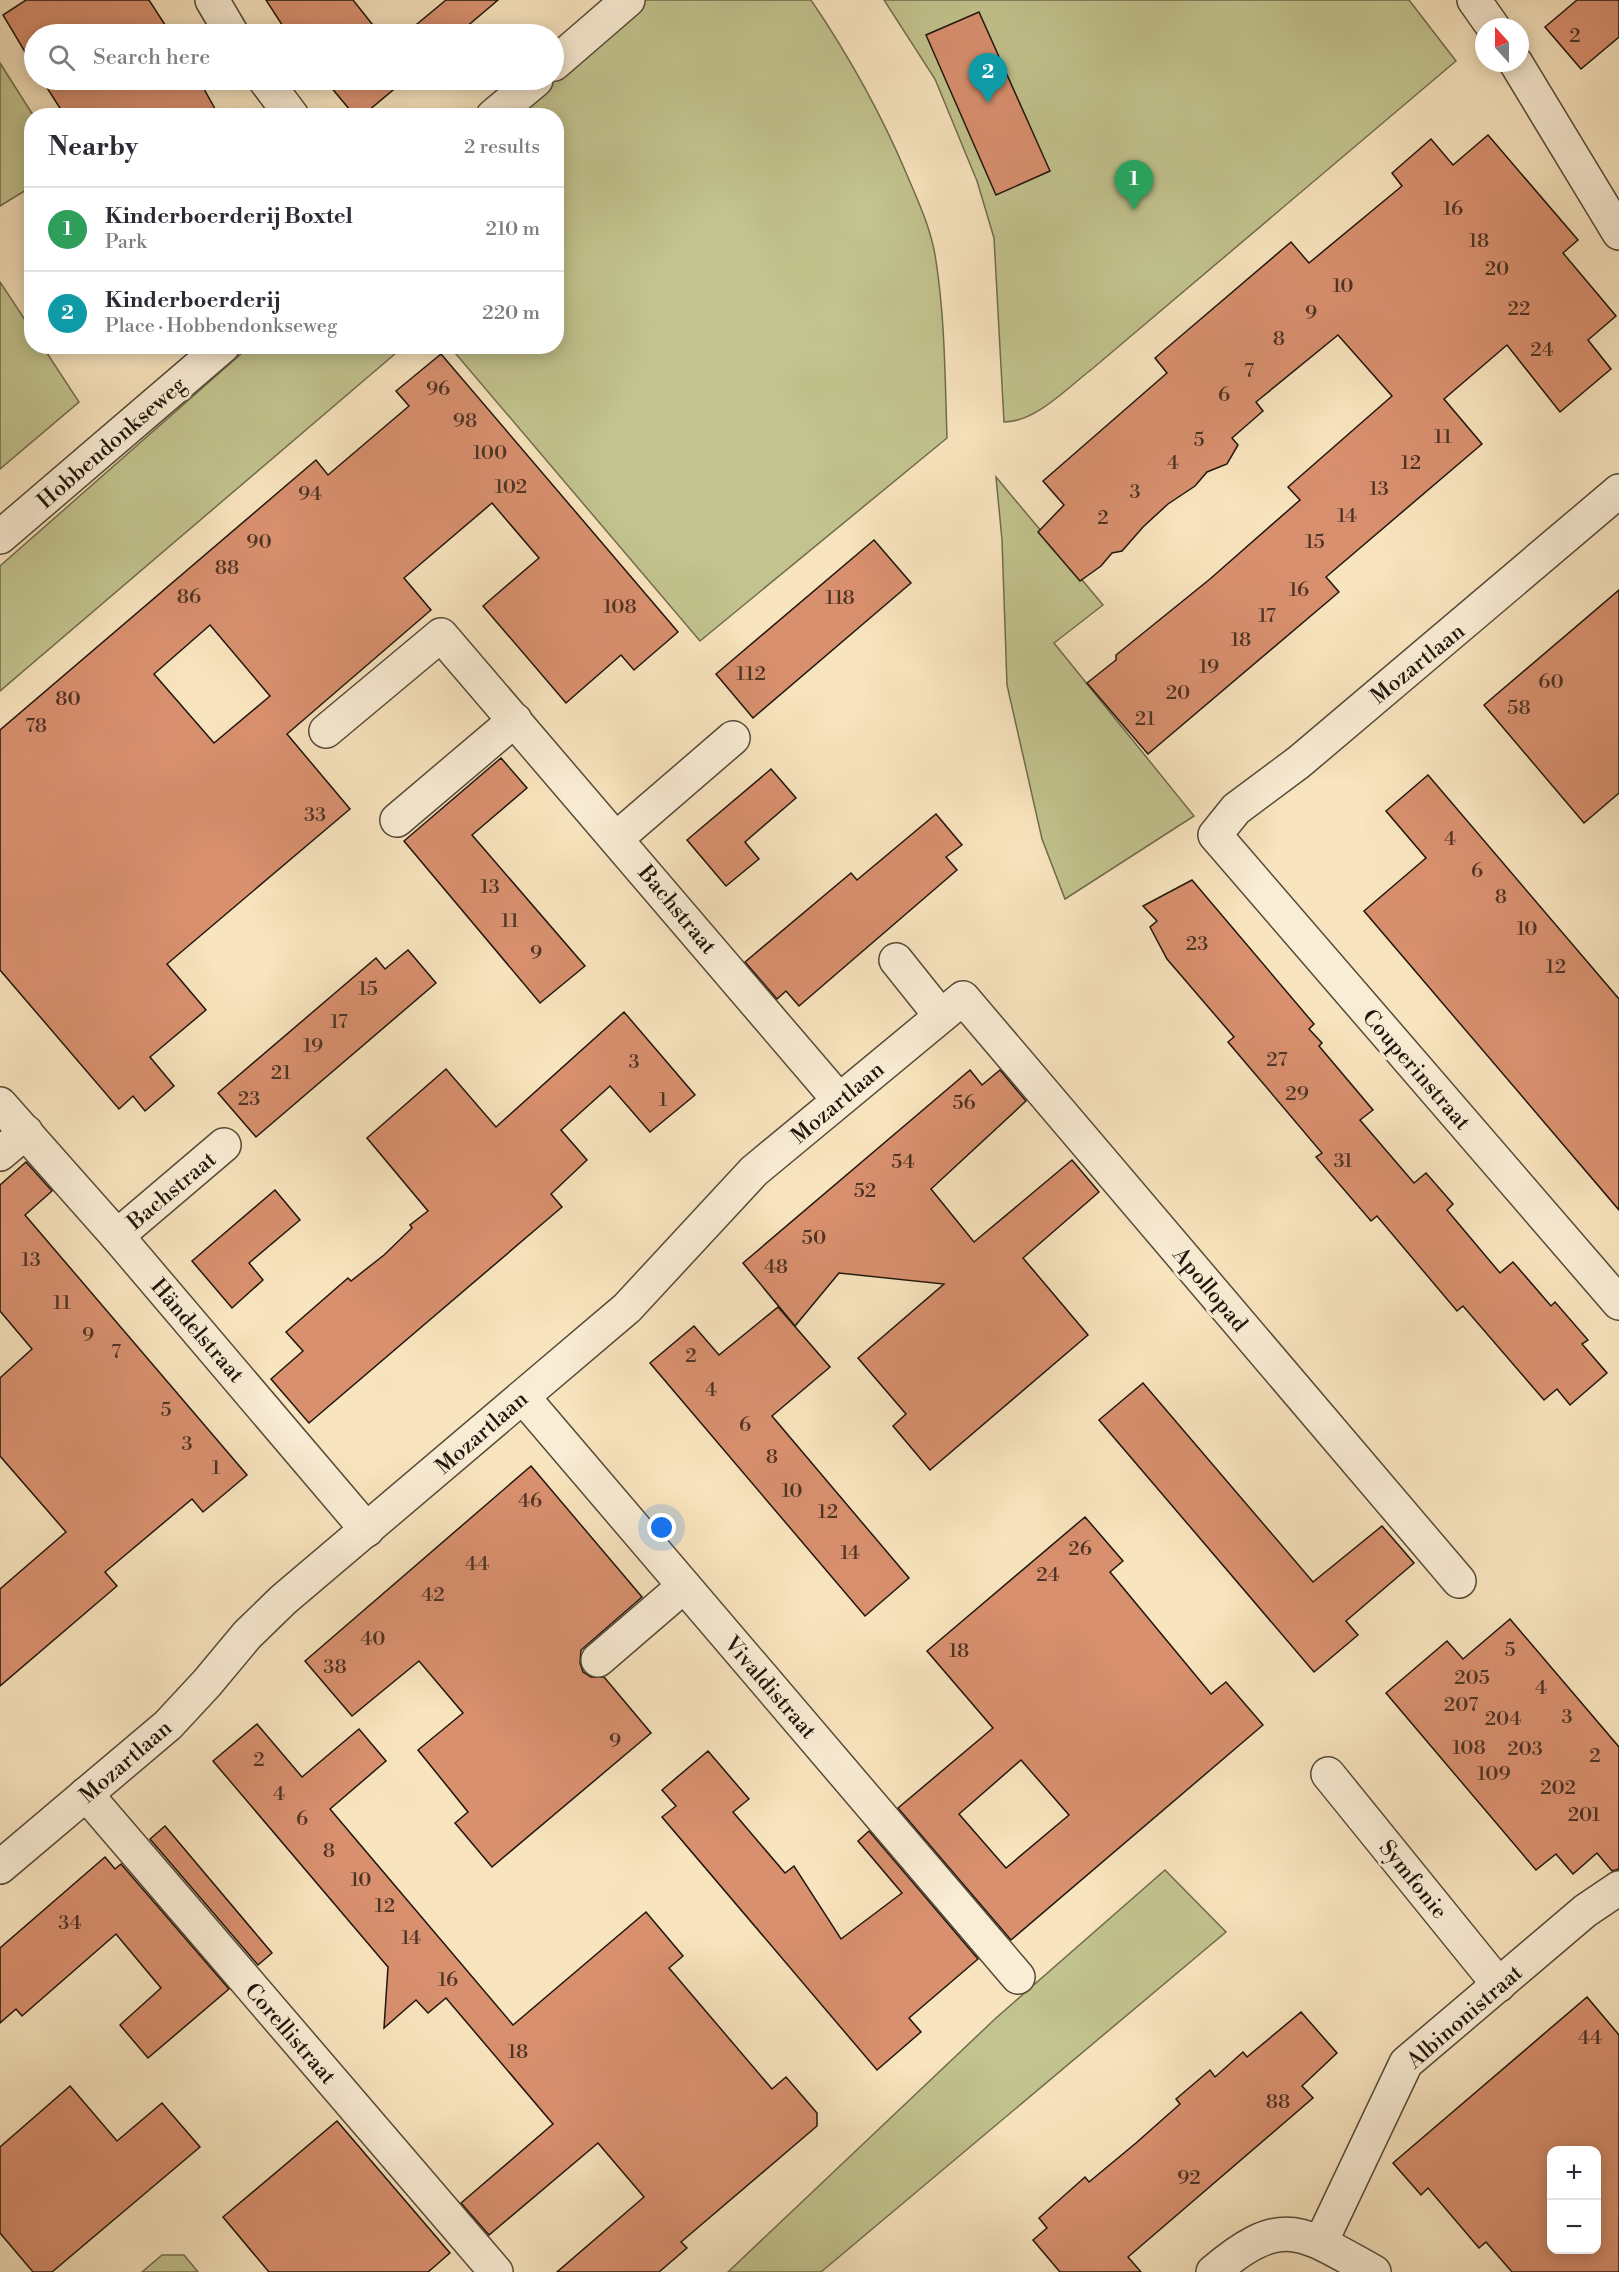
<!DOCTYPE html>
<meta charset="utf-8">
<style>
body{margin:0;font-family:"Libre Bodoni",serif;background:#f2f2f3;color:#2b2b33}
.controls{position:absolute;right:18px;bottom:18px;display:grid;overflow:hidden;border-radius:12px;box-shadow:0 3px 15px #0003}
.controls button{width:54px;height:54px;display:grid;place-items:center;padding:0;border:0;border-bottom:2px solid #e1e1e2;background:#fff;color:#2b2b33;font:30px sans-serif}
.compass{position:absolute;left:1475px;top:18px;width:54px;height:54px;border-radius:50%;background:#fff;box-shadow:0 3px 15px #0003;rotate:339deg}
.you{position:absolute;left:662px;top:1528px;width:21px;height:21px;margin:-15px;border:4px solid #fff;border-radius:50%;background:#1a73e8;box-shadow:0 0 0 9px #1a73e833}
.badge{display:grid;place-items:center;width:39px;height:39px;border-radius:50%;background:#ea580c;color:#fff;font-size:20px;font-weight:700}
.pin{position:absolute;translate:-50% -50px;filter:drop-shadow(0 2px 3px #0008)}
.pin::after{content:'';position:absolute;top:32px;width:21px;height:18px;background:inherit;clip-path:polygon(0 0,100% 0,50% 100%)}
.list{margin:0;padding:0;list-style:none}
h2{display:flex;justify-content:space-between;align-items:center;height:78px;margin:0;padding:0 24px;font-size:26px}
h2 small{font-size:20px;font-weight:400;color:#7c7c81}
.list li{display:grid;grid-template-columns:39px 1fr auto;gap:18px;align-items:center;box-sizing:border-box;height:84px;padding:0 24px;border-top:2px solid #e1e1e2}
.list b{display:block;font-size:22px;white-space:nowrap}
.list p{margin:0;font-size:20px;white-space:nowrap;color:#7c7c81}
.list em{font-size:20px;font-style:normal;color:#7c7c81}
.icon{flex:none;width:33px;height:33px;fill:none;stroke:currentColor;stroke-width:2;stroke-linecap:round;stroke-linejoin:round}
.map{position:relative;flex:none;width:1619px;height:2272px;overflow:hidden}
.search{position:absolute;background:#fff;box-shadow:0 3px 15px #0003;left:24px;top:24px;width:540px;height:66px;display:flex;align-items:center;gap:15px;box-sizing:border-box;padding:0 21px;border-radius:33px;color:#7c7c81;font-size:22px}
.panel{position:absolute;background:#fff;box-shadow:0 3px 15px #0003;left:24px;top:108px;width:540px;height:246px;border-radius:24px}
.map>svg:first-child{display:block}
.green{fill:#c2c38e;stroke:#706c4d;stroke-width:1.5}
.building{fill:#d9906f;stroke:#1f160c;stroke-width:1.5;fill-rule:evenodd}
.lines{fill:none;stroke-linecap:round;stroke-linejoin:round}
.minor-casing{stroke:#554a38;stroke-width:36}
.minor{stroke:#faedd5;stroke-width:33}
.labels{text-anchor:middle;stroke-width:6;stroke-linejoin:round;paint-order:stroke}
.number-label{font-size:20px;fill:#4e3425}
.street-label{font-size:22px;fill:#1f160c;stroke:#faedd5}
</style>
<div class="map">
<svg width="1619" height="2272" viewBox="0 0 1619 2272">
<rect width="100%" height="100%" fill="#f8e4be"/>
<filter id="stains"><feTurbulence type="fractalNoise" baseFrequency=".00333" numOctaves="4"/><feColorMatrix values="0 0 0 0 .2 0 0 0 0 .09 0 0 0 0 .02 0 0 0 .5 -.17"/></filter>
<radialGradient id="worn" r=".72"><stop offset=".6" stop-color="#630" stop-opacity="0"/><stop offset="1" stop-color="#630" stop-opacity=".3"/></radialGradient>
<g class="green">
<path d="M643,0h168c38,56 70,113 96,175 12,28 25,56 29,86 9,58 9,118 11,177l-247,203 -250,-294 106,-1v-230l-44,-1z"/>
<path d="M884,0h525l47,61 -364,308c-24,18 -56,53 -88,53l-10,-184 -17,-57 -42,-102z"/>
<path d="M0,63l33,52 -2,72 -31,19z"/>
<path d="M0,282l31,47 1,17 11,1 36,55 -79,67z"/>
<path d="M250,346l153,1 -403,344v-125z"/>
<path d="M996,477l107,128 -49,38 140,173 -129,83 -23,-60 -35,-154 -5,-145z"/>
<path d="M1165,1870l61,62 -405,340h-93l268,-254z"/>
<path d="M162,2255h22l14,17h-56z"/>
</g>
<g class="building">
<path d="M26,0h123l22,34h-137v33l-31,-52z"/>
<path d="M266,0h87l27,34h-92z"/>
<path d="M446,0h52l-40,34h-53z"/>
<path d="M1577,0h42v37l-38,32 -36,-42z"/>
<path d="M979,12l71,159 -54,24 -70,-160z"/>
<path d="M42,80h157l20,36h-154z"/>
<path d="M325,80h-1h81l-43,36h-7z"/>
<path d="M1488,135l90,105 -15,13 53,63 -28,24 23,29 -51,43 -53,-67 -63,54 38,45 -156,133 13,15 -191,162 -61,-71 29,-23v-5l94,-76 90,-79 -12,-13 104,-91 -54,-61 -82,67 7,9 -31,27 6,7 -11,19 -20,8 -12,14 -27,18 -25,23 -21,24 -10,2 -11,13 -21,15 -42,-49 26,-27 -21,-24 124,-108 -12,-15 136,-116 18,21 93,-77 -10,-13 39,-34 22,26z"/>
<path d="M441,354l237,278 -44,38 -13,-15 -55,48 -83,-97 56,-48 -47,-55 -88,75 27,32 -144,124 63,75 -183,155 39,46 -56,47 24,29 -29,25 -12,-15 -14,13 -119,-139v-240l316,-270 12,15 81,-69 -13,-15zM210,625l60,71 -56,47 -60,-69z"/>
<path d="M874,540l37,43 -158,135 -37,-44z"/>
<path d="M1619,590v203l-35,30 -100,-118z"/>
<path d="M501,758l26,30 -55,47 113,131 -45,37 -136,-162z"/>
<path d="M771,769l25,29 -51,44 14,17 -33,27 -39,-46z"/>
<path d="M1428,775l191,224v211l-255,-299 62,-53 -40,-47z"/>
<path d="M936,814l26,31 -16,12 11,13 -158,136 -13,-15 -9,8 -32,-37 106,-89 6,7z"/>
<path d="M1192,880l122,144 -5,5 13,14 -3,3 54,64 -13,10 54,63 12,-10 27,31 -6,6 53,63 13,-11 38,44 4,-4 33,38 -6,4 25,29 -37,32 -13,-16 -13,11 -81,-94 -6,5 -80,-95 -6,5 -55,-64 6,-4 -94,-111 6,-5 -67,-78 -17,-32 7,-6 -14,-15z"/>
<path d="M408,950l28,33 -180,154 -38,-44 158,-135 9,11z"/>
<path d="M624,1012l71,83 -45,37 -40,-46 -49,44 26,30 -36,34 11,13 -253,216 -38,-44 32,-28 -17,-19 62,-54 3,3 33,-26 28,-27 -2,-3 18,-14 -61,-73 79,-69 50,58z"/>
<path d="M970,1070l12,15 18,-15 26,31 -95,88 43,53 98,-82 27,32 -76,66 65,77 -158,135 -37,-44 13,-12 -48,-56 86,-74 -105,-11 -44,53 -52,-63z"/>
<path d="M26,1162l26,29 -27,24 222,260 -44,37 -11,-13 -87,73 12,14 -117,100v-97l66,-57 -66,-76v-78l32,-29 -32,-38v-126z"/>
<path d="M275,1190l25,30 -51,43 14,17 -31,28 -40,-47z"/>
<path d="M778,1307l52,60 -58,49 137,162 -44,38 -215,-253 44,-37 25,29z"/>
<path d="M1143,1383l170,199 69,-56 32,37 -68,58 12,14 -44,37 -215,-252z"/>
<path d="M531,1466l111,131 -61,53 -1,13 3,9 8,5h13l47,56 -159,134 -37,-44 13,-11 -50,-62 45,-37 -44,-52 -67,55 -47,-55z"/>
<path d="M1085,1517l38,44 -13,11 101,122 15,-12 37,43 -252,215 -113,-132 95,-80 -66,-77zM1021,1760l48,55 -63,53 -47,-54z"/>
<path d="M1510,1619l109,128v122l-7,2 -15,-18 -24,21 -17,-20 -20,16 -150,-177 61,-52 16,18z"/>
<path d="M257,1724l45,53 57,-48 27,32 -56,48 183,216 133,-113 37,44 -14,12 103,121 14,-12 31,36v13l-136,116 6,6 -28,24h-102l87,-75 -46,-54 -109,92 -28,-32 92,-79 -107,-126 -18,15 -12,-13 -32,28 4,-61 -175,-206z"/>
<path d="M708,1751l41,48 -16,13 52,61 9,-7 47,73 61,-46 -44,-52 11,-10 109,128 -69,59 12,14 -44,38 -215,-253 14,-11 -14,-16z"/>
<path d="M165,1826l107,127 -14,12 -108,-126z"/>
<path d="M105,1857l10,12 6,-5 108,125 -81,69 -28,-33 41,-37 -45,-54 -94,82 -6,-7 -16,14v-75z"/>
<path d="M1587,1997l32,38v237h-107l-26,-30 -7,6 -51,-60 -7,7 -28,-32zM1551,2151h45v99h-45z"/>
<path d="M1301,2012l36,41 -35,33 11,12 -185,159 13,15h-81l-27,-32 14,-12 -8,-10 46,-41 4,5 47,-39 44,-39 -4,-5 34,-29 5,7 28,-25 4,5z"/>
<path d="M70,2086l47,55 45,-38 38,44 -148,125h-19l-33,-39v-86z"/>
<path d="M337,2121l113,132 -22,19h-159l-46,-55z"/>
</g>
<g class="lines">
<defs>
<g id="minor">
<path d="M212,0l20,34"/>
<path d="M1474,0l19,27"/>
<path d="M1516,63l103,170"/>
<path d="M554,64l74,-64"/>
<path d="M265,80l27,36"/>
<path d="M493,116l43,-36"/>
<path d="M1619,491l-320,271 -63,47 -21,26 404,468"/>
<path d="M0,537l223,-191"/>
<path d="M326,731l115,-96 398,465"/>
<path d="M397,820l118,-100"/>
<path d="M617,838l116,-100"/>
<path d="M896,960l44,55"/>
<path d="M0,1104l117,132 250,294"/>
<path d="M0,1154l26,-22"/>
<path d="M117,1236l107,-91"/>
<path d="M523,1397l495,580"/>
<path d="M598,1660l86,-74"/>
<path d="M1328,1774l171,211"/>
<path d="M86,1794l410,478"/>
<path d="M0,1867l168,-142 39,-42 40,-48 36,-35 344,-292 127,-137 209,-173 496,583"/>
<path d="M1321,2242l85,-179 179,-152 34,-23"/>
<path d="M1213,2272c71,-60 88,-40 161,0"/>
</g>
</defs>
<use href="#minor" class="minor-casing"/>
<use href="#minor" class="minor"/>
</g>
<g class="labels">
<g class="number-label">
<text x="1575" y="42">2</text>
<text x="1453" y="215">16</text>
<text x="1479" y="247">18</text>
<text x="1497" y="275">20</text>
<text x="1343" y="292">10</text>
<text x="1519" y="315">22</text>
<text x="1311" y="319">9</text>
<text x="1279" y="345">8</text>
<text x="1542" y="356">24</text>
<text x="1249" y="377">7</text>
<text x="438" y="395">96</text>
<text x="1224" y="401">6</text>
<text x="465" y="427">98</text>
<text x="1443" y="443">11</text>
<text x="1199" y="446">5</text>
<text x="490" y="459">100</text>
<text x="1173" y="469">4</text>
<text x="1411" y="469">12</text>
<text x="511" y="493">102</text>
<text x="1379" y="495">13</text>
<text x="1135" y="498">3</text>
<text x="310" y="500">94</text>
<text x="1347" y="522">14</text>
<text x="1103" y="524">2</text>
<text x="259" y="548">90</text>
<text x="1315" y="548">15</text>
<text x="227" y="574">88</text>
<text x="1299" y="596">16</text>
<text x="189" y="603">86</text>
<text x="840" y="604">118</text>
<text x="620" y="613">108</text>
<text x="1267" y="622">17</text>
<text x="1241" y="646">18</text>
<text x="1209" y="673">19</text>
<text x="751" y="680">112</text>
<text x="1551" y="688">60</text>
<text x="1178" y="699">20</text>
<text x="68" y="705">80</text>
<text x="1519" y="714">58</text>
<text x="1145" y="725">21</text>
<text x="36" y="732">78</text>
<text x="315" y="821">33</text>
<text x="1450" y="845">4</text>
<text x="1477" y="877">6</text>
<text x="490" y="893">13</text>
<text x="1501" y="903">8</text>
<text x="510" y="927">11</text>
<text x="1527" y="935">10</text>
<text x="1197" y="950">23</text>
<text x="536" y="959">9</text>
<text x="1556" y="973">12</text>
<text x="368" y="995">15</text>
<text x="339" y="1028">17</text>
<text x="313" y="1052">19</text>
<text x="1277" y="1066">27</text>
<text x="634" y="1068">3</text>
<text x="281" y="1079">21</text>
<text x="1297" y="1100">29</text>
<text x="249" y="1105">23</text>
<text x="663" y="1106">1</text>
<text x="964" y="1109">56</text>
<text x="1343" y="1167">31</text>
<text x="903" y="1168">54</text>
<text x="865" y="1197">52</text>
<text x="814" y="1244">50</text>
<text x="31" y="1266">13</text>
<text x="776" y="1273">48</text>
<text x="62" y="1309">11</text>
<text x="88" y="1341">9</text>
<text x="116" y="1358">7</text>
<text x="691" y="1362">2</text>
<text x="711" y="1396">4</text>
<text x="166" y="1416">5</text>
<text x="745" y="1431">6</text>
<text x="187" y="1450">3</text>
<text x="772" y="1463">8</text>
<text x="216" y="1474">1</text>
<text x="792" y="1497">10</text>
<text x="530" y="1507">46</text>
<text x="828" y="1518">12</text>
<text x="1080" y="1555">26</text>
<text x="850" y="1559">14</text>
<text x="477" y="1570">44</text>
<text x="1048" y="1581">24</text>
<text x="433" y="1601">42</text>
<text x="373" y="1645">40</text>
<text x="1510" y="1656">5</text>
<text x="959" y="1657">18</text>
<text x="335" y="1673">38</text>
<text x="1472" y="1684">205</text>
<text x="1541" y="1694">4</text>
<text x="1461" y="1711">207</text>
<text x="1567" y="1723">3</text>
<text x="1503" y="1725">204</text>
<text x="615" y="1747">9</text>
<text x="1469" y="1754">108</text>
<text x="1525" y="1755">203</text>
<text x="1595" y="1762">2</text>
<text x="259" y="1766">2</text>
<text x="1494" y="1780">109</text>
<text x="1558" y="1794">202</text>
<text x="279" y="1800">4</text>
<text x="1584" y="1821">201</text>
<text x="302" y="1825">6</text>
<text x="329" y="1857">8</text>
<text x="361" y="1886">10</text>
<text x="385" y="1912">12</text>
<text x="70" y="1929">34</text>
<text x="411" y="1944">14</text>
<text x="448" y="1986">16</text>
<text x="1590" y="2044">44</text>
<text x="518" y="2058">18</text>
<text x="1278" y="2108">88</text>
<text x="1189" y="2184">92</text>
</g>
<g class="street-label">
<text transform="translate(111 442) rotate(-41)" y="8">Hobbendonkseweg</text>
<text transform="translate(1417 663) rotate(-39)" y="8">Mozartlaan</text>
<text transform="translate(678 909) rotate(50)" y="8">Bachstraat</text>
<text transform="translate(1417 1069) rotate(49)" y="8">Couperinstraat</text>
<text transform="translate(837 1102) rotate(-40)" y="8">Mozartlaan</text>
<text transform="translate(171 1190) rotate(-40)" y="8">Bachstraat</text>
<text transform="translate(1211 1289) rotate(50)" y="8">Apollopad</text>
<text transform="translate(198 1330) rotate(49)" y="8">Händelstraat</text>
<text transform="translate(481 1432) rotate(-41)" y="8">Mozartlaan</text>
<text transform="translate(771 1687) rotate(49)" y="8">Vivaldistraat</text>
<text transform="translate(125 1761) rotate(-41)" y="8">Mozartlaan</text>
<text transform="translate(1414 1879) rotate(51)" y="8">Symfonie</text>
<text transform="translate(1464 2016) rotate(-41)" y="8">Albinonistraat</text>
<text transform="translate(291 2033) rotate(49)" y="8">Corellistraat</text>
</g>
</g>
<rect width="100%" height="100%" filter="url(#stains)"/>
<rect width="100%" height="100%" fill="url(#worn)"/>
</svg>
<div class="controls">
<button>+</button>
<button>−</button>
</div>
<svg class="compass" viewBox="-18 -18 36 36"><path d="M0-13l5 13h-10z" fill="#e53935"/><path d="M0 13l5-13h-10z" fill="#7c7c81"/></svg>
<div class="you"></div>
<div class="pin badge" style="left:1134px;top:210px;background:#2e9e5b">1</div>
<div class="pin badge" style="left:988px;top:103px;background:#0f9aa8">2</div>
<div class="search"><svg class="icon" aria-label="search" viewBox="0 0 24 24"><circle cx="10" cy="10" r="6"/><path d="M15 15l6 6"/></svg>Search here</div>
<section class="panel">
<h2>Nearby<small>2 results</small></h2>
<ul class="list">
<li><span class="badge" style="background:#2e9e5b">1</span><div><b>Kinderboerderij Boxtel</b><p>Park</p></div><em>210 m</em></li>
<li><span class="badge" style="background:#0f9aa8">2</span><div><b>Kinderboerderij</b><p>Place · Hobbendonkseweg</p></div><em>220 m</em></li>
</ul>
</section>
</div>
